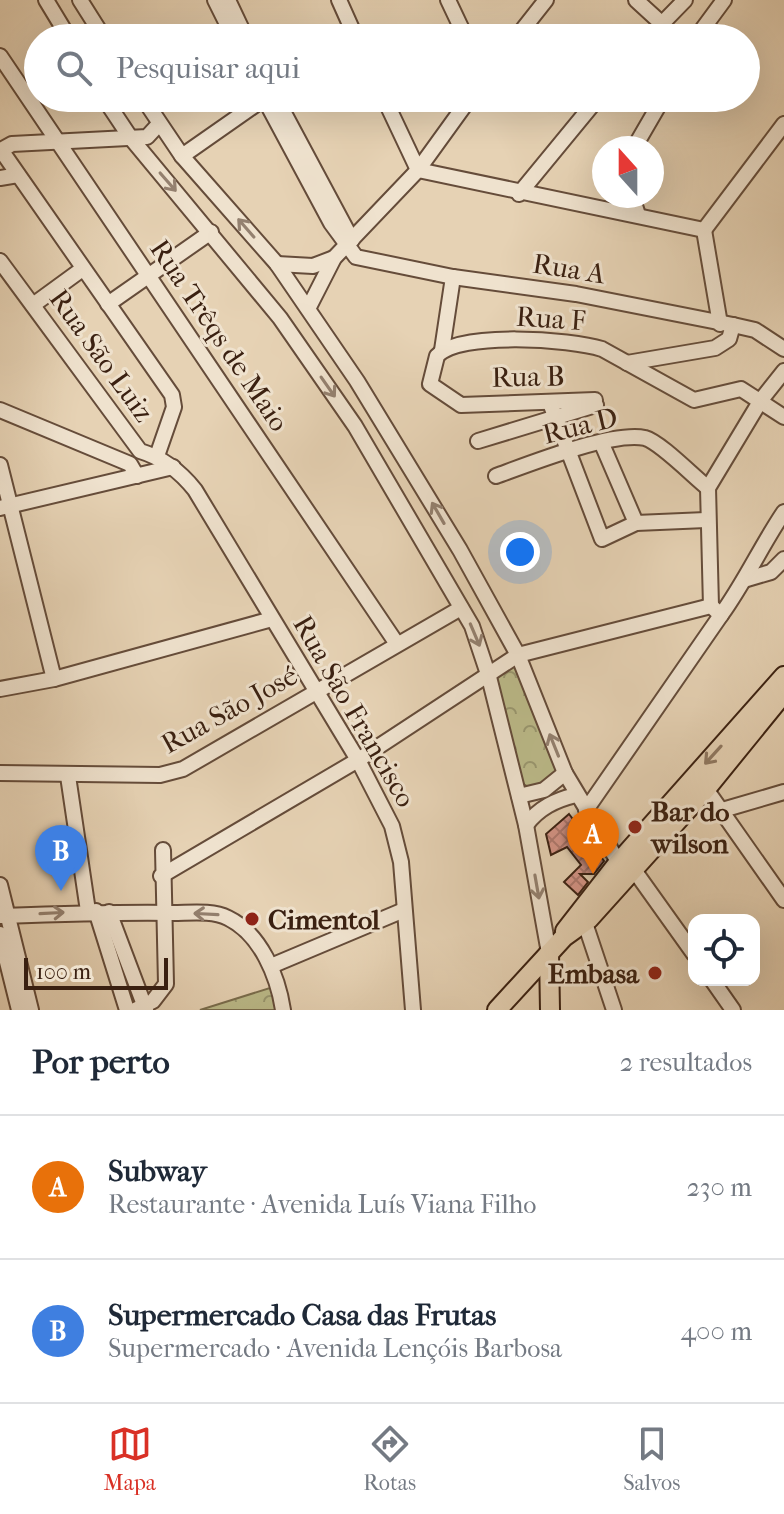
<!DOCTYPE html>
<html lang="pt">
<meta charset="utf-8">
<style>
body{margin:0;font-family:"IM FELL French Canon",serif;background:#f2f2f3;color:#1f2937}
.controls{position:absolute;right:24px;bottom:24px;display:grid;overflow:hidden;border-radius:16px;box-shadow:0 8px 32px #0002}
.controls button{width:72px;height:72px;display:grid;place-items:center;padding:0;border:0;border-bottom:2px solid #e0e1e3;background:#fff;color:#1f2937;font:40px sans-serif}
.compass{position:absolute;left:592px;top:136px;width:72px;height:72px;border-radius:50%;background:#fff;box-shadow:0 8px 32px #0002;rotate:339deg}
.scale{position:absolute;left:24px;bottom:20px;width:144px;box-sizing:border-box;padding-left:8px;border:4px solid #3a2011;border-top:0;font-size:22px;line-height:28px;white-space:nowrap;color:#3a2011;-webkit-text-stroke:6px #efe2ce;paint-order:stroke}
.you{position:absolute;left:520px;top:552px;width:28px;height:28px;margin:-20px;border:6px solid #fff;border-radius:50%;background:#1a73e8;box-shadow:0 0 0 12px #1a73e833}
.badge{display:grid;place-items:center;width:52px;height:52px;border-radius:50%;background:#d93025;color:#fff;font-size:26px;font-weight:700}
.pin{position:absolute;translate:-50% -66px;filter:drop-shadow(0 2px 4px #0008)}
.pin::after{content:'';position:absolute;top:42px;width:28px;height:24px;background:inherit;clip-path:polygon(0 0,100% 0,50% 100%)}
.list{margin:0;padding:0;list-style:none}
h2{display:flex;justify-content:space-between;align-items:center;height:104px;margin:0;padding:0 32px;font-size:34px}
h2 small{font-size:26px;font-weight:400;color:#747a83}
.list li{display:grid;grid-template-columns:52px 1fr auto;gap:24px;align-items:center;box-sizing:border-box;height:144px;padding:0 32px;border-top:2px solid #e0e1e3}
.list b{display:block;font-size:30px;white-space:nowrap}
.list p{margin:0;font-size:26px;white-space:nowrap;color:#747a83}
.list em{font-size:26px;font-style:normal;color:#747a83}
.icon{flex:none;width:44px;height:44px;fill:none;stroke:currentColor;stroke-width:2;stroke-linecap:round;stroke-linejoin:round}
.map{position:relative;flex:none;width:784px;height:1010px;overflow:hidden}
.search{position:absolute;background:#fff;box-shadow:0 8px 32px #0002;left:24px;right:24px;top:24px;height:88px;display:flex;align-items:center;gap:20px;box-sizing:border-box;padding:0 28px;border-radius:44px;color:#747a83;font-size:30px}
.sheet{height:392px;background:#fff}
nav{display:flex;justify-content:space-around;align-items:center;box-sizing:border-box;height:112px;border-top:2px solid #e0e1e3;background:#fff;font-size:22px;color:#747a83}
nav a{display:grid;justify-items:center;gap:4px}
nav .on{color:#d93025}
.map>svg:first-child{display:block}
.park{fill:url(#park-crowns);stroke:#7a6d4d;stroke-width:2}
.building{fill:url(#building-cross-hatch);stroke:#3a2011;stroke-width:2}
.lines{fill:none;stroke-linecap:round;stroke-linejoin:round}
.minor-casing{stroke:#654c3a;stroke-width:18}
.major-casing{stroke:#3a2011;stroke-width:22}
.minor{stroke:#efe2ce;stroke-width:14}
.major{stroke:#e6d2b4;stroke-width:18}
.oneway{stroke:#948170}
.oneway2{stroke:#907962}
.poi-dot{fill:#8f2418;stroke:#efe2ce;stroke-width:3}
.labels{text-anchor:middle;stroke-width:6;stroke-linejoin:round;paint-order:stroke}
.street-label{font-size:28px;fill:#3a2011;stroke:#efe2ce}
.poi-label{font-size:28px;font-weight:bold;fill:#3a2011;stroke:#efe2ce;text-anchor:start}
</style>
<div class="map">
<svg width="784" height="1010" viewBox="0 0 784 1010">
<defs>
<pattern id="park-crowns" width="20" height="18" patternUnits="userSpaceOnUse" patternTransform="scale(2)"><rect width="20" height="18" fill="#bbba89"/><path d="M2 6a3 3 0 1 1 6 0M12 15a3 3 0 1 1 6 0" fill="none" stroke="#99976f"/></pattern>
<pattern id="building-cross-hatch" width="8" height="8" patternUnits="userSpaceOnUse" patternTransform="scale(2)"><rect width="8" height="8" fill="#d59487"/><path d="M0 0l8 8M0 8l8-8" fill="none" stroke="#ae786d"/></pattern>
</defs>
<rect width="100%" height="100%" fill="#e6d2b4"/>
<filter id="stains"><feTurbulence type="fractalNoise" baseFrequency=".0025" numOctaves="4"/><feColorMatrix values="0 0 0 0 .2 0 0 0 0 .09 0 0 0 0 .02 0 0 0 .5 -.17"/></filter>
<radialGradient id="worn" r=".72"><stop offset=".6" stop-color="#630" stop-opacity="0"/><stop offset="1" stop-color="#630" stop-opacity=".3"/></radialGradient>
<g class="park">
<path d="M508,664l9,1 42,104 -6,13 -23,6 -8,-5 -27,-108z"/>
<path d="M273,987l3,23h-76z"/>
</g>
<path class="building" d="M569,814l35,47 -10,13h-14l8,8 -10,13 -14,-13 17,-17 -14,-18 -16,8 -5,-21z"/>
<g class="lines">
<defs>
<g id="minor">
<path d="M46,0l23,38"/>
<path d="M80,0l24,38"/>
<path d="M215,0l19,38"/>
<path d="M228,0l18,38"/>
<path d="M339,0l17,38"/>
<path d="M448,0l18,38"/>
<path d="M636,0l24,22"/>
<path d="M516,38l30,-38"/>
<path d="M648,38l37,-38"/>
<path d="M696,38l28,-38"/>
<path d="M0,56l397,588"/>
<path d="M104,98l26,39 150,181 75,108 117,200 17,51 37,148 23,128"/>
<path d="M143,98l39,58 95,108 80,117 103,169 58,105 47,118 57,95"/>
<path d="M264,98l67,125 25,34 97,20 123,17 157,31 22,5 29,19"/>
<path d="M276,98l76,142"/>
<path d="M384,98l34,72 286,60"/>
<path d="M634,148l29,-50"/>
<path d="M182,156l83,-58"/>
<path d="M0,178l18,-3"/>
<path d="M519,194l79,-96"/>
<path d="M632,196l6,19"/>
<path d="M704,230l80,-106"/>
<path d="M704,230l16,94"/>
<path d="M0,261l140,190c23,7 40,20 55,39l163,270 34,66 9,36 12,148"/>
<path d="M277,264l36,2 21,-8"/>
<path d="M108,304l103,-72"/>
<path d="M33,305l48,-35"/>
<path d="M309,307l25,-49 84,-88 52,-72"/>
<path d="M442,350l11,-73"/>
<path d="M627,363l88,-15 14,-9 4,-14"/>
<path d="M595,400l-134,5 -31,-21 7,-28c22,-25 134,-17 165,-7l92,51 47,-11 43,28"/>
<path d="M550,403l52,136 34,-16 70,-3"/>
<path d="M0,410l130,54 7,12"/>
<path d="M478,441l118,-36"/>
<path d="M602,444l34,79"/>
<path d="M157,456l17,-49 -2,-12 -171,-245 11,-6 135,-7 12,-13"/>
<path d="M0,465l54,214"/>
<path d="M496,476c33,-12 116,-45 149,-38 15,4 49,39 63,50"/>
<path d="M0,508l173,-41"/>
<path d="M747,579l24,-7 13,-13"/>
<path d="M711,606l-3,-118 53,-88 23,-29"/>
<path d="M0,689l54,-10 218,-60"/>
<path d="M0,773l160,2 23,-6 278,-161"/>
<path d="M68,776l20,135"/>
<path d="M706,789l78,111"/>
<path d="M519,796l25,-6 21,-17"/>
<path d="M586,810l135,-195"/>
<path d="M719,811l65,-19"/>
<path d="M526,825c13,-17 29,-25 50,-30"/>
<path d="M634,870l60,84"/>
<path d="M161,876l197,-116 160,-105 193,-49 10,9c24,-33 40,-69 63,-103"/>
<path d="M0,885l31,125"/>
<path d="M96,911l31,99"/>
<path d="M109,912l37,98"/>
<path d="M0,916c58,-2 115,-4 173,-3 17,0 39,-3 55,5 33,16 50,59 55,92"/>
<path d="M585,923l29,87"/>
<path d="M0,934l19,76"/>
<path d="M271,966l133,-56"/>
<path d="M712,980l21,30"/>
<path d="M135,1010l18,-9 13,-17 -3,-134"/>
</g>
<g id="major">
<path d="M565,931l53,-68 166,-187"/>
<path d="M549,953l1,57"/>
<path d="M497,1010l67,-73 25,-18 117,-130 78,-96"/>
</g>
</defs>
<use href="#minor" class="minor-casing"/>
<use href="#major" class="major-casing"/>
<use href="#minor" class="minor"/>
<use href="#major" class="major"/>
</g>
<defs><path id="oneway-shaft" d="M-6 0H5M1.5-3L5.5 0L1.5 3" fill="none" stroke-width="1.6" stroke-linecap="round" stroke-linejoin="round" transform="scale(2)"/></defs>
<g class="oneway">
<use href="#oneway-shaft" transform="translate(168 182) rotate(49)"/>
<use href="#oneway-shaft" transform="translate(246 228) rotate(-131)"/>
<use href="#oneway-shaft" transform="translate(328 387) rotate(55)"/>
<use href="#oneway-shaft" transform="translate(438 513) rotate(-120)"/>
<use href="#oneway-shaft" transform="translate(475 635) rotate(67)"/>
<use href="#oneway-shaft" transform="translate(554 745) rotate(-112)"/>
<use href="#oneway-shaft" transform="translate(537 887) rotate(80)"/>
<use href="#oneway-shaft" transform="translate(52 913) rotate(-3)"/>
<use href="#oneway-shaft" transform="translate(206 914) rotate(-177)"/>
</g>
<use class="oneway2" href="#oneway-shaft" transform="translate(713 755) rotate(132)"/>
<g class="poi-dot">
<circle cx="635" cy="827" r="8"/>
<circle cx="252" cy="919" r="8"/>
<circle cx="655" cy="973" r="8"/>
</g>
<g class="labels">
<g class="street-label">
<text transform="translate(569 268) rotate(9)" y="10">Rua A</text>
<text transform="translate(551 318) rotate(4)" y="10">Rua F</text>
<text transform="translate(220 335) rotate(56)" y="10">Rua Trêqs de Maio</text>
<text transform="translate(102 355) rotate(54)" y="10">Rua São Luiz</text>
<text transform="translate(528 376) rotate(-1)" y="10">Rua B</text>
<text transform="translate(580 425) rotate(-14)" y="10">Rua D</text>
<text transform="translate(229 709) rotate(-29)" y="10">Rua São José</text>
<text transform="translate(355 711) rotate(60)" y="10">Rua São Francisco</text>
</g>
<g class="poi-label">
<text x="651" y="821">Bar do<tspan x="651" dy="32">wilson</tspan></text>
<text x="268" y="929">Cimentol</text>
<text x="639" y="983" text-anchor="end">Embasa</text>
</g>
</g>
<rect width="100%" height="100%" filter="url(#stains)"/>
<rect width="100%" height="100%" fill="url(#worn)"/>
</svg>
<div class="controls">
<button><svg class="icon" aria-label="locate" viewBox="0 0 24 24"><circle cx="12" cy="12" r="6"/><path d="M12 2v4M12 18v4M2 12h4M18 12h4"/></svg></button>
</div>
<svg class="compass" viewBox="-18 -18 36 36"><path d="M0-13l5 13h-10z" fill="#e53935"/><path d="M0 13l5-13h-10z" fill="#747a83"/></svg>
<div class="scale">100 m</div>
<div class="you"></div>
<div class="pin badge" style="left:593px;top:874px;background:#e8710a">A</div>
<div class="pin badge" style="left:61px;top:891px;background:#3f7fe0">B</div>
<div class="search"><svg class="icon" aria-label="search" viewBox="0 0 24 24"><circle cx="10" cy="10" r="6"/><path d="M15 15l6 6"/></svg>Pesquisar aqui</div>
</div>
<section class="sheet">
<h2>Por perto<small>2 resultados</small></h2>
<ul class="list">
<li><span class="badge" style="background:#e8710a">A</span><div><b>Subway</b><p>Restaurante · Avenida Luís Viana Filho</p></div><em>230 m</em></li>
<li><span class="badge" style="background:#3f7fe0">B</span><div><b>Supermercado Casa das Frutas</b><p>Supermercado · Avenida Lençóis Barbosa</p></div><em>400 m</em></li>
</ul>
</section>
<nav>
<a class="on"><svg class="icon" aria-label="map" viewBox="0 0 24 24"><path d="M3 6l6-2 6 2 6-2v14l-6 2-6-2-6 2zM9 4v14M15 6v14"/></svg>Mapa</a>
<a><svg class="icon" aria-label="directions" viewBox="0 0 24 24"><path d="M12 3l9 9-9 9-9-9zM9 14v-3h6M13 9l2 2-2 2"/></svg>Rotas</a>
<a><svg class="icon" aria-label="saved" viewBox="0 0 24 24"><path d="M7 4h10v16l-5-4-5 4z"/></svg>Salvos</a>
</nav>
